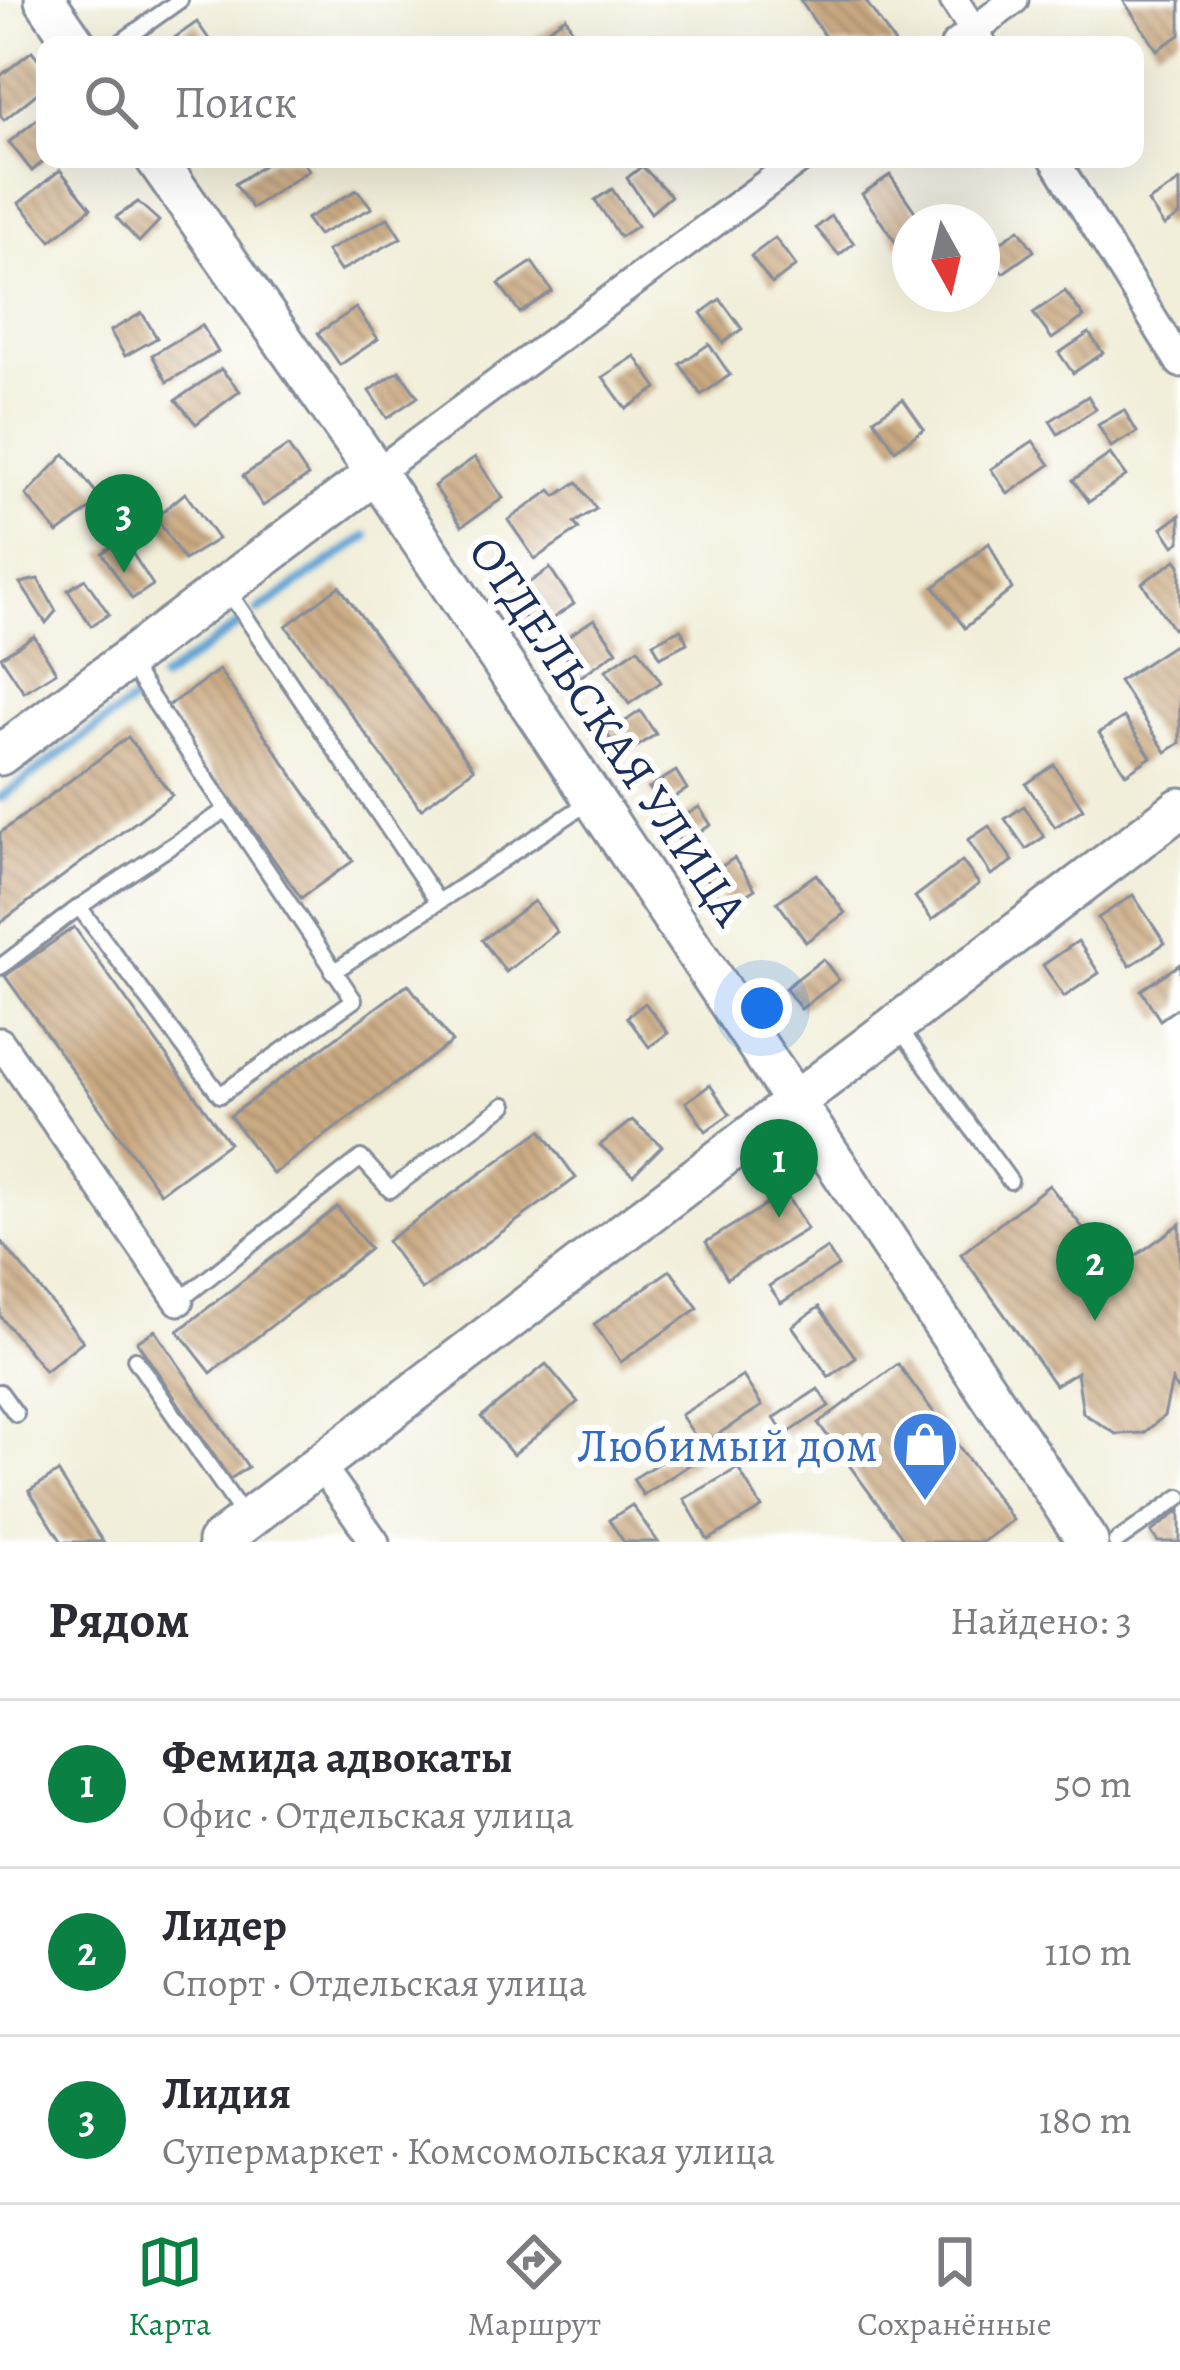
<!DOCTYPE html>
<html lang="ru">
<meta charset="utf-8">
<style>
body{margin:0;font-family:Alegreya,serif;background:#f7f7f7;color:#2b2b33}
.compass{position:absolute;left:892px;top:204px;width:108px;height:108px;border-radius:50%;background:#fff;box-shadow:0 12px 48px #0002;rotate:172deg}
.you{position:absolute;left:762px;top:1008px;width:42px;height:42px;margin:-30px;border:9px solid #fff;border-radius:50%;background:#1a73e8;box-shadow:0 0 0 18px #1a73e833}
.badge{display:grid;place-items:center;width:78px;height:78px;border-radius:50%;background:#0b8043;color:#fff;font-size:39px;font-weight:700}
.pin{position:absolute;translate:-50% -99px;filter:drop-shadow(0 3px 6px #0008)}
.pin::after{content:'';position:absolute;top:63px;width:42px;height:36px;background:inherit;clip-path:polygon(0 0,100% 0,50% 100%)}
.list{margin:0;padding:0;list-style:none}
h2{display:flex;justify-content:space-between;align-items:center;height:156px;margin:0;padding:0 48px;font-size:51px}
h2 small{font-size:39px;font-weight:400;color:#7c7c81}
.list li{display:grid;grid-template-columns:78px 1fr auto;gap:36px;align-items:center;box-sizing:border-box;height:168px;padding:0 48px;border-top:3px solid #e1e1e2}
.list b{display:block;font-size:45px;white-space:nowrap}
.list p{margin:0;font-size:39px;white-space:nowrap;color:#7c7c81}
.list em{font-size:39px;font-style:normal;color:#7c7c81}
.icon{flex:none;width:66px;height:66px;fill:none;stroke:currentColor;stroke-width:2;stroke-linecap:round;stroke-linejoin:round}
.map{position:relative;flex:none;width:1180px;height:1542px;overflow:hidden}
.search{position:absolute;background:#fff;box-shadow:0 12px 48px #0002;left:36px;right:36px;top:36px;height:132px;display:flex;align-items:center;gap:30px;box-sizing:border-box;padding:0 42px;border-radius:24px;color:#7c7c81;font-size:45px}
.sheet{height:660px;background:#fff}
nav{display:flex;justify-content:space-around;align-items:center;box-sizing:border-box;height:168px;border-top:3px solid #e1e1e2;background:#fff;font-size:33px;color:#7c7c81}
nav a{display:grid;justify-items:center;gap:6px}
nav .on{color:#0b8043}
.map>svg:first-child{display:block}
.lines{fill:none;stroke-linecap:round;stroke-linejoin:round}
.stream{stroke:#62a4d6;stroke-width:9}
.building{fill:url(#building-back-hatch)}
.lane-casing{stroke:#868e9c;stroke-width:20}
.street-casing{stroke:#868e9c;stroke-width:33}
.secondary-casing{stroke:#868e9c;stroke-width:45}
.lane{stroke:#fff;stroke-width:14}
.street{stroke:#fff;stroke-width:27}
.secondary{stroke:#fff;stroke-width:39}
.labels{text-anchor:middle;stroke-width:12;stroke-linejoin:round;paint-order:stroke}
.street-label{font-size:48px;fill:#1b2f5e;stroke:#fff}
.shop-label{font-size:48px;fill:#366cbe;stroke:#fff;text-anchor:end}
</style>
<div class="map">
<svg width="1180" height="1542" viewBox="0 0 1180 1542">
<defs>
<pattern id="building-back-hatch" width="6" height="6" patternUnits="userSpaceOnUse" patternTransform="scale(3)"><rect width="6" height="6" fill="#cbaa82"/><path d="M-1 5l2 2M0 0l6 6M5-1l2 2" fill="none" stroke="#a48b6e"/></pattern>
</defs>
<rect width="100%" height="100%" fill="#fff"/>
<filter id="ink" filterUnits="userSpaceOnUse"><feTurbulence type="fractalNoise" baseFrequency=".00833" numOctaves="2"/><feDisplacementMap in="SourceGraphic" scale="24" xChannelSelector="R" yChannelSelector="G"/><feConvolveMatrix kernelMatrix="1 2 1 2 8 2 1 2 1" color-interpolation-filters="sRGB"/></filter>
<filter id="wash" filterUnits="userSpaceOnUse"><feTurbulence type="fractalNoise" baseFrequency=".004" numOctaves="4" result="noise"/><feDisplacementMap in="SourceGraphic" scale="48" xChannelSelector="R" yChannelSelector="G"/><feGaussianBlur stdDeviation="2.7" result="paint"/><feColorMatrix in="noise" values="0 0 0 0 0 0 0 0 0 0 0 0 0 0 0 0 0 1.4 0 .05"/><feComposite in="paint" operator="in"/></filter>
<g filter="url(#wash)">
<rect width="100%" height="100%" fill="#f1eed9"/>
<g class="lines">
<g class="stream">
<path d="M258,611l109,-75"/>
<path d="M161,680l77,-55"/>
<path d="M0,798l136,-99"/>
</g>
</g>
<g id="blocks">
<g class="building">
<path d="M800,0h65l31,45h-65z"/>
<path d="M1123,0h57v35l-23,15z"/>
<path d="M566,17l13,28h-55z"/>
<path d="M197,22l16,23h-49z"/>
<path d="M32,51l13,16v20l-41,33 -4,-5v-39z"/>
<path d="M45,113v47l-13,11 -23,-29z"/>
<path d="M273,159h28l8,11 -57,38 -17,-24z"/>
<path d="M642,166l29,30 -20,17 -24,-35z"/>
<path d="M60,170l31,38 -40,33 -32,-38z"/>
<path d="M890,175l32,47h-12v15l-12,9 -36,-52z"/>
<path d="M1180,181v34l-16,11 -16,-24z"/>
<path d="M612,189l25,37 -17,11 -25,-37z"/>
<path d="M357,190l15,18 -54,27 -12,-16z"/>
<path d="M138,202l21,19 -20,21 -23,-25z"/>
<path d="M831,216l23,27 -15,12 -23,-27z"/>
<path d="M388,218l13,20 -61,33 -13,-20z"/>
<path d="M1019,229l15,22 -31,22 -15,-22z"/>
<path d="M775,238l21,28 -24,18 -21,-28z"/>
<path d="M532,262l20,29 -32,22 -21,-29z"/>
<path d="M1065,291l19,26 -32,22 -19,-26z"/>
<path d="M720,299l22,30 -19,14 -22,-30z"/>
<path d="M356,308l22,31 -38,26 -22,-32z"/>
<path d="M142,313l15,25 -32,18 -15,-25z"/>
<path d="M202,325l16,27 -51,30 -15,-27z"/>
<path d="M1089,333l14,20 -30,20 -14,-20z"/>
<path d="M709,344l21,31 -29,20 -21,-31z"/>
<path d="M635,356l22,32 -31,21 -23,-32z"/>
<path d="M221,369l19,22 -44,33 -20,-24z"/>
<path d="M399,371l19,26 -31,21 -18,-27z"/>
<path d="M1088,396l8,13 -38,25 -8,-13z"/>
<path d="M903,399l21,30 -29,21 -21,-31z"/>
<path d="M1124,410l13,22 -26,15 -13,-22z"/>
<path d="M1033,441l17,24 -42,29 -17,-25z"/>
<path d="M288,446l20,30 -45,30 -20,-30z"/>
<path d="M65,454l37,46 -44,33 -32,-38z"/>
<path d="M1110,454l16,22 -37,26 -16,-22z"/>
<path d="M475,457l28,41 -41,28 -28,-40z"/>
<path d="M577,482l19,27 -22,14 5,6 -44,30 -27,-39 43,-30 5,6z"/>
<path d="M185,493l33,46 -34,21 -28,-43z"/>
<path d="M1180,515v27l-6,4 -12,-18z"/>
<path d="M123,539l30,46 -21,14 -30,-46z"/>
<path d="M989,543l23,46 -47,39 -31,-41z"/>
<path d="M1176,560l4,5v59l-7,5 -31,-46z"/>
<path d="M550,568l24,36 -40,27 -24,-35z"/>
<path d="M38,579l18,32 -10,12 -26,-40z"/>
<path d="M85,579l24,35 -18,12 -23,-36z"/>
<path d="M339,586l135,183 -53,40 -135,-183z"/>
<path d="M594,619l23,32 -37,26 -23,-33z"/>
<path d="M681,629l6,14 -27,14 -7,-14z"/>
<path d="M34,636l22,36 -32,20 -23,-35z"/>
<path d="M1180,641v102l-14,9 -47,-71z"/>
<path d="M638,648l23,34 -32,22 -23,-34z"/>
<path d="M219,670l134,191 -52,37 -135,-191z"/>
<path d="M640,711l16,23 -34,23 -15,-23z"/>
<path d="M1124,717l27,40 -25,17 -27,-41z"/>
<path d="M128,737l44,58 -172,128v-90z"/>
<path d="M1054,765l29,44 -28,18 -29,-43z"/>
<path d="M676,771l11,18 -26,17 -12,-18z"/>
<path d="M1024,806l20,31 -18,12 -21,-30z"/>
<path d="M699,807l12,18 -30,18 -11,-18z"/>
<path d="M989,826l24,35 -22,14 -23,-35z"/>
<path d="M734,858l21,31 -28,18 -21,-30z"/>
<path d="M962,861l17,23 -47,36 -17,-23z"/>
<path d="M816,874l29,39 -39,29 -29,-40z"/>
<path d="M1133,895l32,48 -35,23 -32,-48z"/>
<path d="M534,901l23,31 -51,40 -24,-32z"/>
<path d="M74,927l155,216 -69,50 -155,-217z"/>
<path d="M1078,941l21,32 -35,24 -21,-32z"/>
<path d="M823,959l16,21 -38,29 -16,-21z"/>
<path d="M1180,964v42l-20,14 -19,-30z"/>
<path d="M408,984l44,58 -179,132 -43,-58z"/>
<path d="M645,1003l23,30 -19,14 -22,-30z"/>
<path d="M710,1085l20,29 -24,17 -20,-29z"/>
<path d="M632,1120l30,26 -29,29 -33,-30z"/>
<path d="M541,1130l35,48 -154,112 -35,-49z"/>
<path d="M1049,1185l67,85 64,-46v170l-8,-13 -8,35 -20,17 -28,1 -33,-21 -6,-41 -22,13 -94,-131z"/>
<path d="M785,1193l22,36 -80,49 -21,-36z"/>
<path d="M337,1207l33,42 -159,124 -33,-42z"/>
<path d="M0,1240l83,101 -38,30 -45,-55z"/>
<path d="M827,1248l11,18 -57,37 -12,-17z"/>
<path d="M670,1270l28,38 -77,54 -27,-38z"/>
<path d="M819,1307l37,51 -27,19 -37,-51z"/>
<path d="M155,1330l93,137 -18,12 -93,-137z"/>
<path d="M546,1364l32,38 -65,53 -32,-38z"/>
<path d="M898,1364l115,156 -31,22h-76l-88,-119z"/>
<path d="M743,1376l19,30 -61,39 -20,-30z"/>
<path d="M818,1389l11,17 -44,29 -11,-17z"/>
<path d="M690,1443l10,15 -57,37 -10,-16z"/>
<path d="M738,1468l24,40 -54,32 -24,-41z"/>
<path d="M58,1472l45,70h-41l-33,-51z"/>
<path d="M632,1505l26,37h-34l-15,-22z"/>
<path d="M1180,1510v32h-22l-7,-10z"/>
</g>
</g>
</g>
<g filter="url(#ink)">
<use href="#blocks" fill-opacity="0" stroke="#868e9c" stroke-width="3"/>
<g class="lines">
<defs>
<g id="lane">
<path d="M117,45l63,-45"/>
<path d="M226,588l212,314"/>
<path d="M129,664l225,336 -134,95 -141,-188 145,-96"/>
<path d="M0,967l79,-60"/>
<path d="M333,972l256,-170"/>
<path d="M899,1028l111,153"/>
<path d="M179,1301l182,-143 29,32 115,-85"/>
<path d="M135,1359l109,157"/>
<path d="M0,1392l16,22"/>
<path d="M1116,1542l64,-45"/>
</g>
<g id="street">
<path d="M954,0l27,42"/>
<path d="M955,45l59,-45"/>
<path d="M1054,159l126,204"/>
<path d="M376,473l424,-314"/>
<path d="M0,1042l179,259"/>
<path d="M321,1466l54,76"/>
</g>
<g id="secondary">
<path d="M45,0l31,45"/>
<path d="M156,159l220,314 712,1069"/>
<path d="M0,755l376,-282"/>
<path d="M218,1542l962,-734"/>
</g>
</defs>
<use href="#lane" class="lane-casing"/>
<use href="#street" class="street-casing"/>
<use href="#secondary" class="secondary-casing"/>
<use href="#lane" class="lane"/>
<use href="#street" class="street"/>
<use href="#secondary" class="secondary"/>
</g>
</g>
<defs>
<symbol id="shop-pin" viewBox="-11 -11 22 30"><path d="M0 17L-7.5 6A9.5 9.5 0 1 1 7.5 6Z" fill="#3f7fe0" stroke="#fff"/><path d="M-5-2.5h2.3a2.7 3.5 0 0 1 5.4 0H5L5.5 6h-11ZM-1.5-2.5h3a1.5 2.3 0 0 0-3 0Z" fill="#fff"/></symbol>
</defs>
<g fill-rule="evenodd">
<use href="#shop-pin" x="887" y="1406" width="76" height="104"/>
</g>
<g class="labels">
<g class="street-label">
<text transform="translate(609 730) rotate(56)" y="17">ОТДЕЛЬСКАЯ УЛИЦА</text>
</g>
<g class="shop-label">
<text x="878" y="1461">Любимый дом</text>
</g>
</g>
</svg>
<svg class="compass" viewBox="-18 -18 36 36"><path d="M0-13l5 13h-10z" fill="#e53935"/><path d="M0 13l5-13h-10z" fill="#7c7c81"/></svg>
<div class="you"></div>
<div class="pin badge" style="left:779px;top:1218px">1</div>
<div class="pin badge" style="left:1095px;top:1321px">2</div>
<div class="pin badge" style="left:124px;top:573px">3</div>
<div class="search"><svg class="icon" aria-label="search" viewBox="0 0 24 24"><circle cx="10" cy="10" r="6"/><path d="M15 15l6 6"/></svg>Поиск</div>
</div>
<section class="sheet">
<h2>Рядом<small>Найдено: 3</small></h2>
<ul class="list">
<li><span class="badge">1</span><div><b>Фемида адвокаты</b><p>Офис · Отдельская улица</p></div><em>50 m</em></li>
<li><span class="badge">2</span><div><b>Лидер</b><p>Спорт · Отдельская улица</p></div><em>110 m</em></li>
<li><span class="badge">3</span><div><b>Лидия</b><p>Супермаркет · Комсомольская улица</p></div><em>180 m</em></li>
</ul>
</section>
<nav>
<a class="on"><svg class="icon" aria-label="map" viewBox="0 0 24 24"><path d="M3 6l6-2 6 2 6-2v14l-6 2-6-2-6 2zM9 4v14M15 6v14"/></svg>Карта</a>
<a><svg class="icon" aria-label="directions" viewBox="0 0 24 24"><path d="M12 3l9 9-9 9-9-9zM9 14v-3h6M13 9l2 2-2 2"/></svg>Маршрут</a>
<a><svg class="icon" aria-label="saved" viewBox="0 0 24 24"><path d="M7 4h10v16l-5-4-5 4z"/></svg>Сохранённые</a>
</nav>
